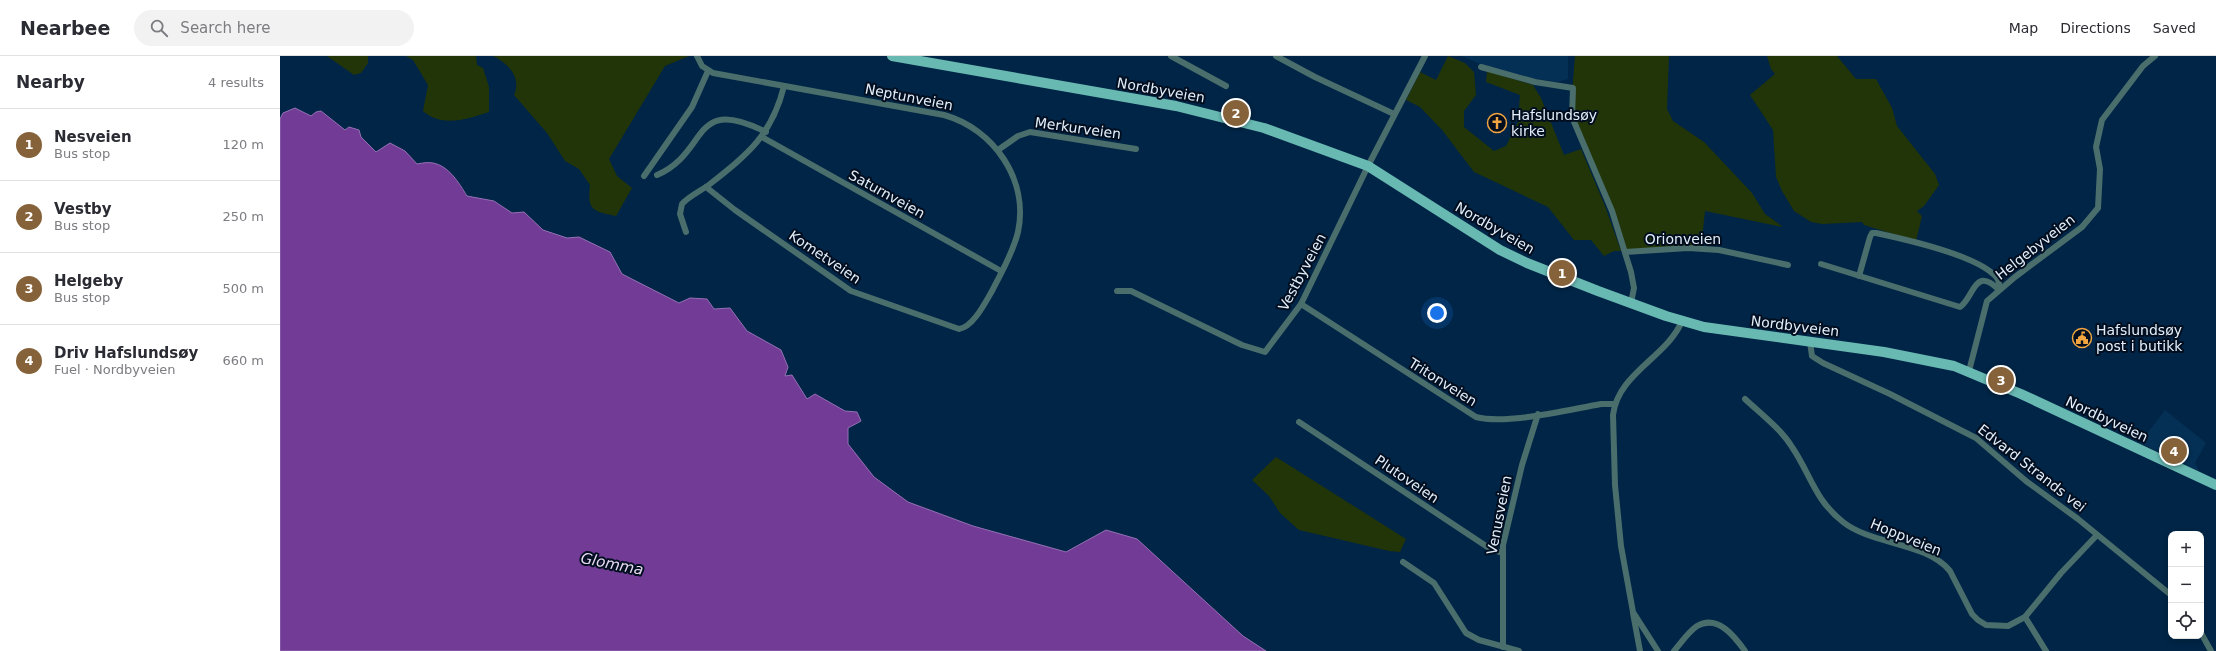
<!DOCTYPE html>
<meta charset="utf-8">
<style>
body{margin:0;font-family:"DejaVu Sans",sans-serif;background:#f2f2f3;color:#2b2b33}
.controls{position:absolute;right:12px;bottom:12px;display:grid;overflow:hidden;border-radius:8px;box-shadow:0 2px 6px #0003}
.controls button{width:36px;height:36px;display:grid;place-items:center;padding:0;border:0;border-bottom:1px solid #e1e1e2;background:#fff;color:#2b2b33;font:20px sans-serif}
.you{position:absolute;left:1157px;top:257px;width:14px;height:14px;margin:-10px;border:3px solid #fff;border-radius:50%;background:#1a73e8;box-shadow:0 0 0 6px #1a73e833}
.badge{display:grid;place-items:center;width:26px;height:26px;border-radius:50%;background:#856239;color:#fff;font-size:13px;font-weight:700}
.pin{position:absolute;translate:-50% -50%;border:2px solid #fff;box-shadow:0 1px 4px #0006}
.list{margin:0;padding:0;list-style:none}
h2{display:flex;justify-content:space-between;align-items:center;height:52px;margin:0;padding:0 16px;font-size:17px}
h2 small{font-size:13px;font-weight:400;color:#7c7c81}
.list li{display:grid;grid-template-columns:26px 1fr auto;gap:12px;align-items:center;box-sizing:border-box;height:72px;padding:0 16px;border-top:1px solid #e1e1e2}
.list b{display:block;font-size:15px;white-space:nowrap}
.list p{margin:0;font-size:13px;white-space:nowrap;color:#7c7c81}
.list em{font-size:13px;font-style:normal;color:#7c7c81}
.icon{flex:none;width:22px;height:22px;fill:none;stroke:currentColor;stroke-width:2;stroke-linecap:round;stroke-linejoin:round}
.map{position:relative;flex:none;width:1936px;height:595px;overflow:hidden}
header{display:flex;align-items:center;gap:24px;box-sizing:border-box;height:56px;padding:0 20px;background:#fff;border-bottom:1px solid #e1e1e2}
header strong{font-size:19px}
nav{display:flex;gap:22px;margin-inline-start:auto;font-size:14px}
.search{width:280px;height:36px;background:#f2f2f3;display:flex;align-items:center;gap:10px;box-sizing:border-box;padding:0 14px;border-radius:22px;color:#7c7c81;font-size:15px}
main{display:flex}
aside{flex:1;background:#fff}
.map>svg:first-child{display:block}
.built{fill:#053055}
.green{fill:#223508}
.water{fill:#723b96;stroke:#9471b4}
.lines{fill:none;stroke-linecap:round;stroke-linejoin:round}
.street{stroke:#4a6e6b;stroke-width:6}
.primary{stroke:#69b9b3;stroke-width:10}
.labels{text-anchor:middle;stroke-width:4;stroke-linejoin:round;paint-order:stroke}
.street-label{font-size:14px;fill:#e4eef9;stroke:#000e20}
.poi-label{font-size:14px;fill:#e4eef9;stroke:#000e20;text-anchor:start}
.water-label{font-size:15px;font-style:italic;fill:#e6d9f1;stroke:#000e20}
</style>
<header>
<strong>Nearbee</strong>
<div class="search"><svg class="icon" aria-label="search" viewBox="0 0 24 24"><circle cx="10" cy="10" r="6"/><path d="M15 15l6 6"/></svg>Search here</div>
<nav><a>Map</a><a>Directions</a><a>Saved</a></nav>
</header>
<main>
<aside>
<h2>Nearby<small>4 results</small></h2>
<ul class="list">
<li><span class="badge">1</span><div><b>Nesveien</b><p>Bus stop</p></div><em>120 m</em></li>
<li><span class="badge">2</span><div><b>Vestby</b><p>Bus stop</p></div><em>250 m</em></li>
<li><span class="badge">3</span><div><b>Helgeby</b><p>Bus stop</p></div><em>500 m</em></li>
<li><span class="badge">4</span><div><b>Driv Hafslundsøy</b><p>Fuel · Nordbyveien</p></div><em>660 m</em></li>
</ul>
</aside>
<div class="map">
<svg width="1936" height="595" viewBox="0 0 1936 595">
<rect width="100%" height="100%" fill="#002546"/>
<g class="built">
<path d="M1182,0h106v23l-10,3 -27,-4 -51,-14z"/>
<path d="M1885,354l41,33 -11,20 4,8 -59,-28z"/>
</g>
<g class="green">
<path d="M47,0h41v7l-7,10 -7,2z"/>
<path d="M126,0h70l1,9 6,3 6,19v25c-21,7 -47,16 -66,-1l5,-26 -15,-25z"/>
<path d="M213,0h196l-24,10 -56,93 8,17 15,12 -16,28c-24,-5 -29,-6 -26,-31l-11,-16 -14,-8 -18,-28 -33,-38c8,-17 -6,-32 -21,-39z"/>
<path d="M1168,0l17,7 9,9 2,23 -12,16v16l30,24 12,-5 12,-24 2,-27 -34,-13 1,-11 46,14 8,13 23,57 17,-6 24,57 16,45h-7l-10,5 -13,-16h-17l-26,-33 -74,-35 -32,-42 -22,-23 -14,-7 14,-28 16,8z"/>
<path d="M1295,0h94l-2,53 6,12 31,21 48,51 13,21 18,13 -78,-16 -4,37 -76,4 -54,-146z"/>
<path d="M1487,0h70l19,23h20l16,29 5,18 38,48 4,11 -15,21 -7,5 5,5 -6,25 -52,-16 -2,-3 -40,2 -11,-2 -17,-11 -12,-20 -6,-14 -3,-47 -23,-35 25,-21 -4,-5z"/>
<path d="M996,401l130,82 -6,13 -11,-1 -90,-21 -19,-17 -11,-17 -17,-16z"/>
</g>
<path class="water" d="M15,52l16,8 5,-4 5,-1 24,19 4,-3 10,3 2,7 15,15 14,-9 15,8 12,13c5,-1 12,-2 16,-1 16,3 26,20 34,33l27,5 18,12 12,-1 19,18 24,8 12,-1 31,15 12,22 57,29 11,-5 17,1 7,10 16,-1 17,23 34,19 7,17 -3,9 7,-1 15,24 8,-5 30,17 12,1 4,9 -13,7v16l26,33 34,25 65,24 93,26 40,-22 31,9 106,97 23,15h-986v-532l3,-6z"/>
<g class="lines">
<g class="street">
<path d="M417,0l5,10 11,7 231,42c50,14 85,65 74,117 -5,21 -17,41 -26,59 -7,12 -19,36 -33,38l-108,-38 -116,-81 -29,-23"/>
<path d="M891,0l55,30"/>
<path d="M996,0l39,21 79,37"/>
<path d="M1201,11l54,15 38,6 -1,29 40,94 19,61 3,16 -3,15"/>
<path d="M482,81l239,134"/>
<path d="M718,94l20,-14 12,-4 106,17"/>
<path d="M377,119c53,-23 33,-81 109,-43"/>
<path d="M364,120l48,-69 16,-36"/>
<path d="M406,176l-6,-18 2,-10c7,-8 19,-13 28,-20 38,-30 62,-49 74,-98"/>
<path d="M1345,196l63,-4 31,2 69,15"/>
<path d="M1541,208l139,43c14,-9 14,-42 39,-17"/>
<path d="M1579,220l11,-39 2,-4h4c28,6 104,23 121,45 3,4 2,8 2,12"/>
<path d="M837,235h14l111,54 23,7 36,-48 67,-138 57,-110"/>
<path d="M1021,248l175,113c31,8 91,-7 125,-13h13"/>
<path d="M1530,286l2,14 11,7 67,31 86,44 50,43 52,38 93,76"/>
<path d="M1689,315l18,-70 28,-24 67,-50 16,-19 2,-39 -4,-22 6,-27 41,-54 12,-10"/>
<path d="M1465,343c16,15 36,30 47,48 19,28 22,52 51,75 29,23 83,20 107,49l22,43 6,6 8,5 22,1 17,-9 36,-44 36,-38"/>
<path d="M1019,366l190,126 13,5"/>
<path d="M1123,506l31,21 32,50 13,7 40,11"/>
<path d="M1353,557l7,38"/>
<path d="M1745,561l21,34"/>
<path d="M1921,577l10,18"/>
<path d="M1223,591v-102l19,-80 16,-51"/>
<path d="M1378,595l-25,-39 -12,-66 -6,-61 -2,-70c5,-42 54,-58 69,-94"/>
<path d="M1394,595c7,-8 14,-19 23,-25 21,-12 38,11 48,25"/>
</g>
<path class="primary" d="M612,0l284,50 88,22 104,38 132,84 27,13 71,28 68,25 38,11 180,25 70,14 67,28 195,91"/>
</g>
<defs>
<symbol id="church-ring" viewBox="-11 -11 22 22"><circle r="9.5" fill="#000e20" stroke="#f2a540" stroke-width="1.5"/><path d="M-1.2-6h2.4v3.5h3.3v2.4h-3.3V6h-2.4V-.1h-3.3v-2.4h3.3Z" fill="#f2a540"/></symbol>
<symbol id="civic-ring" viewBox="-11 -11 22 22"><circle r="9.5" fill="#000e20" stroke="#f2a540" stroke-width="1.5"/><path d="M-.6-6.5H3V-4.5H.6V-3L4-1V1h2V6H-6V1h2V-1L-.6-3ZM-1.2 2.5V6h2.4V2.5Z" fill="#f2a540"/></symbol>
</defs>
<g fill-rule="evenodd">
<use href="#church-ring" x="1206" y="56" width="22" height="22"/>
<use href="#civic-ring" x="1791" y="271" width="22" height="22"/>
</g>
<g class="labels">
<g class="street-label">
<text transform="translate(881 34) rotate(10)" y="5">Nordbyveien</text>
<text transform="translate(629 41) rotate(11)" y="5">Neptunveien</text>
<text transform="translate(798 72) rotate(8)" y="5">Merkurveien</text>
<text transform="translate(607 138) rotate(29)" y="5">Saturnveien</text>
<text transform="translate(1215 172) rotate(30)" y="5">Nordbyveien</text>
<text x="1403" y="188">Orionveien</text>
<text transform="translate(1755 191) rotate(-38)" y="5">Helgebyveien</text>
<text transform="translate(545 201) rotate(34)" y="5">Kometveien</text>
<text transform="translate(1022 216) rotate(-62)" y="5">Vestbyveien</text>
<text transform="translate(1515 270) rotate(7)" y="5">Nordbyveien</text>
<text transform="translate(1163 326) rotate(32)" y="5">Tritonveien</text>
<text transform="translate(1827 363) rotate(25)" y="5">Nordbyveien</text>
<text transform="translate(1752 412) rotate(38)" y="5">Edvard Strands vei</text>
<text transform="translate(1127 423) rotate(34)" y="5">Plutoveien</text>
<text transform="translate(1219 459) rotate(-79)" y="5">Venusveien</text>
<text transform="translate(1626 481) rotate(22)" y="5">Hoppveien</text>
</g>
<g class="poi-label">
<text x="1231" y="64">Hafslundsøy<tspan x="1231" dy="16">kirke</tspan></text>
<text x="1816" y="279">Hafslundsøy<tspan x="1816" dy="16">post i butikk</tspan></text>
</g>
<g class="water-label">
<text transform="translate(332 508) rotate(11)" y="5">Glomma</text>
</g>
</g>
</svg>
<div class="controls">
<button>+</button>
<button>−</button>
<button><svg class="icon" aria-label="locate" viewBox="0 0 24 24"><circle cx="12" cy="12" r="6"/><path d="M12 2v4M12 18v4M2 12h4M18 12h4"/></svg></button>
</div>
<div class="you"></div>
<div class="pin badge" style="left:1282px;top:217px">1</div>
<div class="pin badge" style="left:956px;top:57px">2</div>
<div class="pin badge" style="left:1721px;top:324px">3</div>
<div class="pin badge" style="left:1894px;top:395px">4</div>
</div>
</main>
